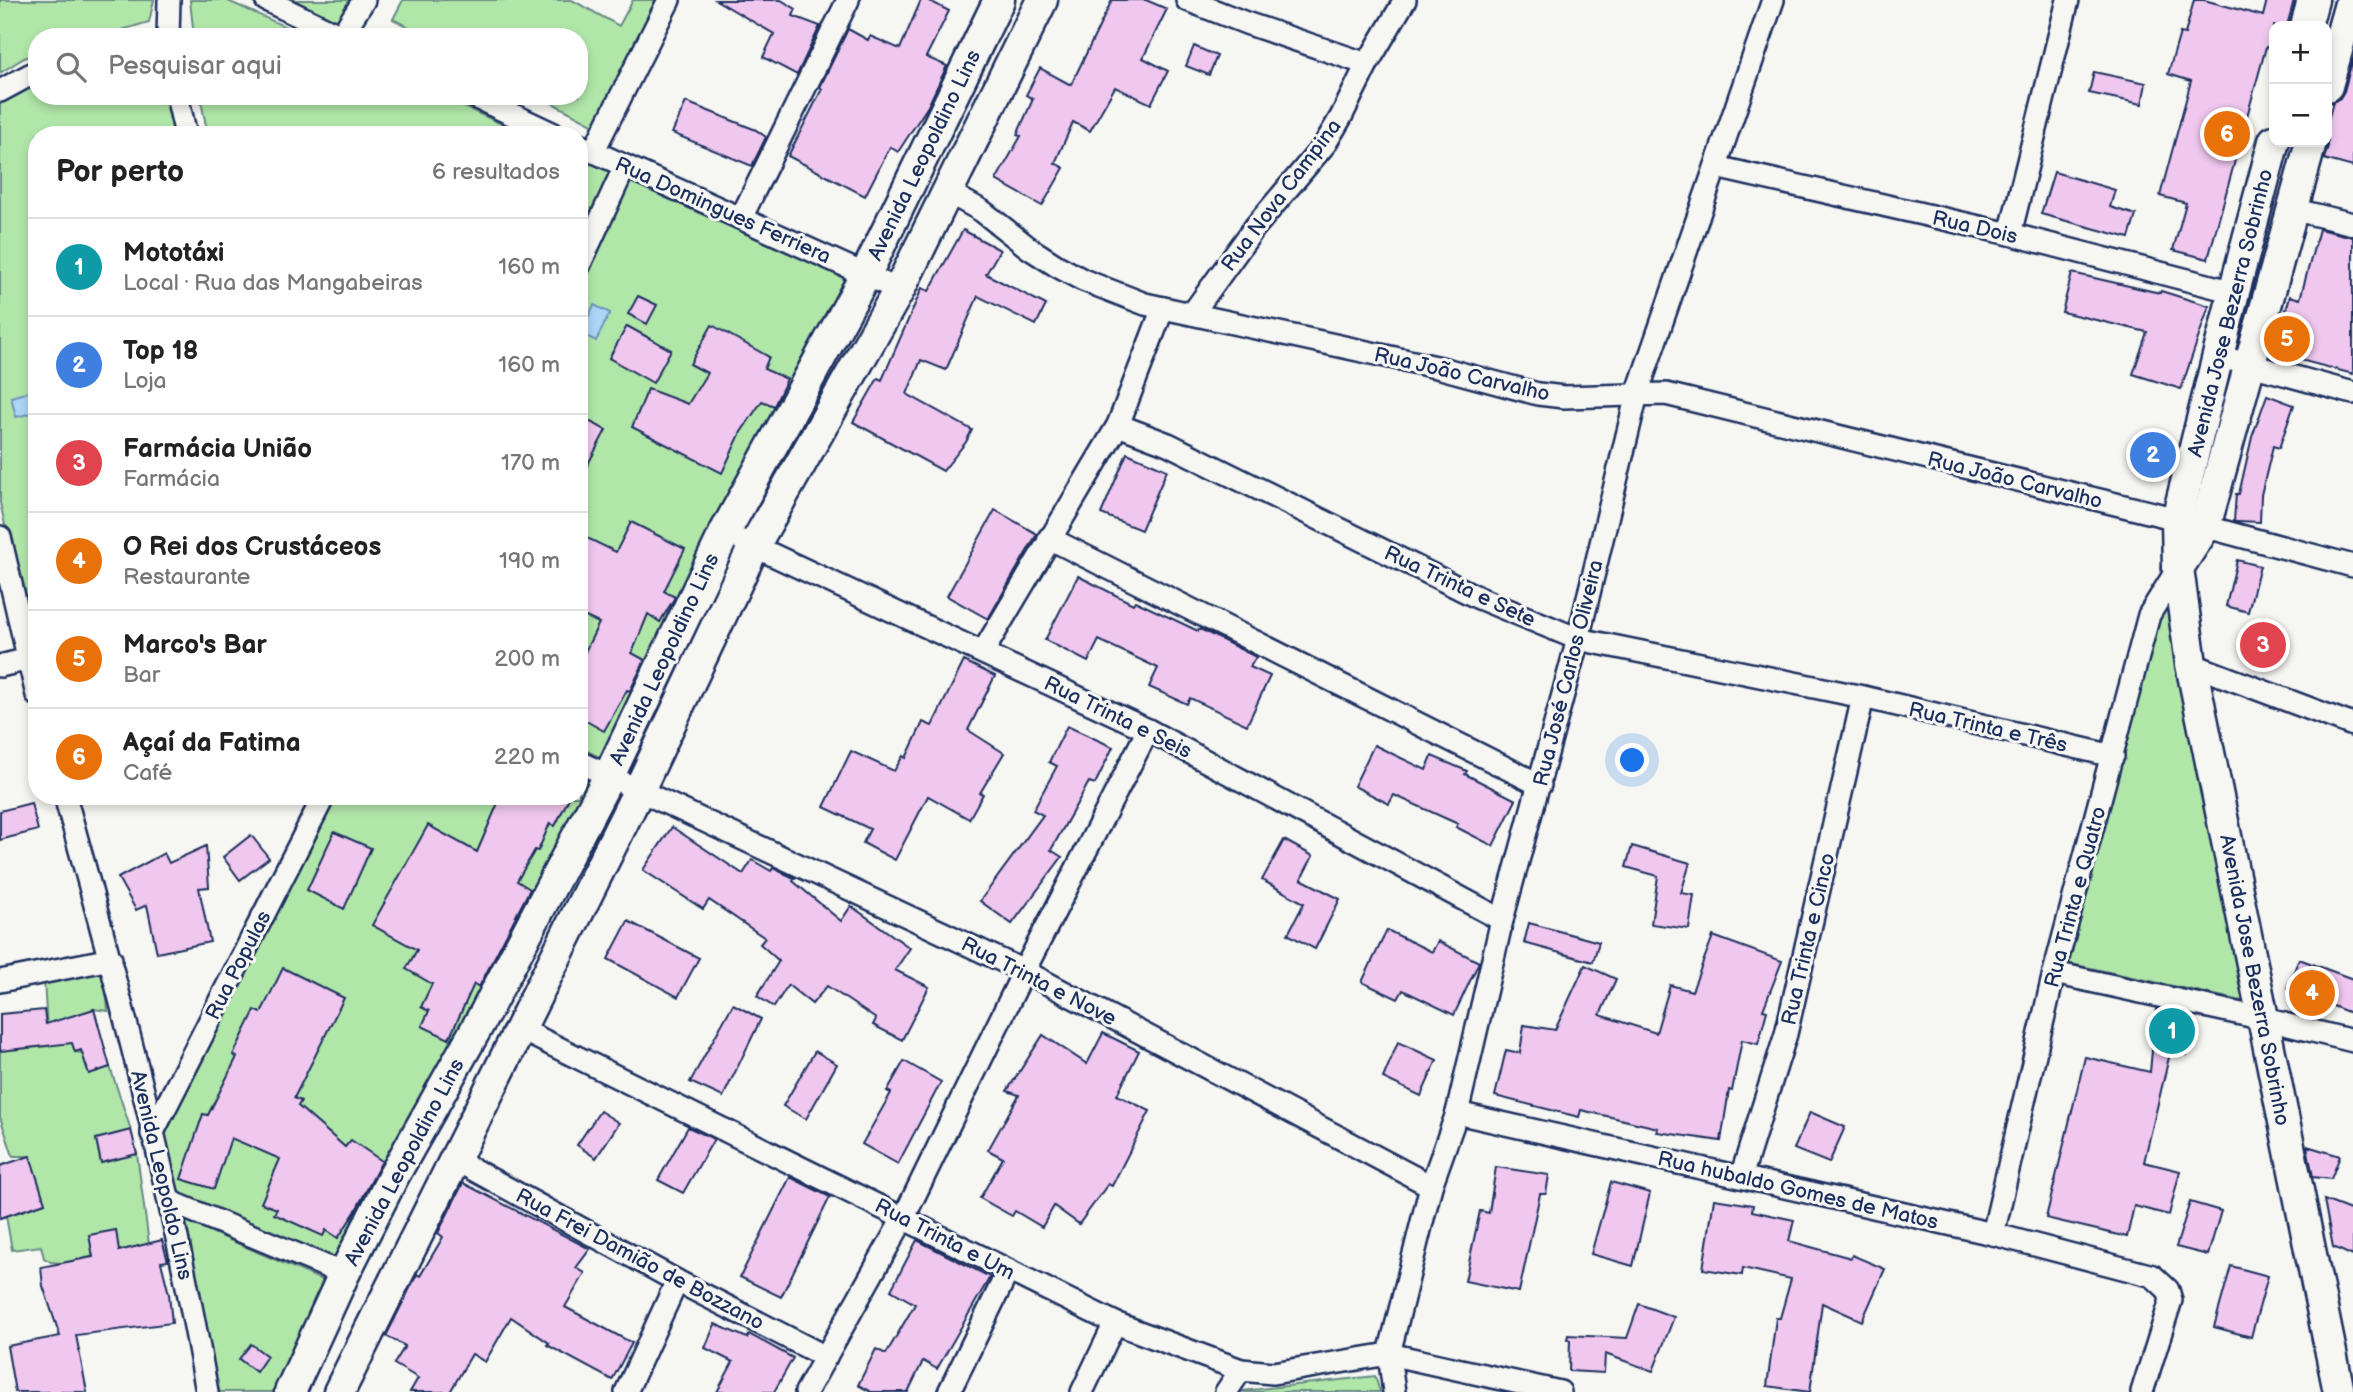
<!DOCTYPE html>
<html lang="pt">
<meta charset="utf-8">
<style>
body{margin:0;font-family:"Balsamiq Sans",sans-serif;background:#f6f6f6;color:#222}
.controls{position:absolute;right:21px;top:21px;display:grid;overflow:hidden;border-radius:14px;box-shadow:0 4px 10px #0003}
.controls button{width:63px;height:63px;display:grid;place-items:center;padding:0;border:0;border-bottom:2px solid #e0e0e0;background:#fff;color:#222;font:35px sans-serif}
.you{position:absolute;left:1633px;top:761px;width:24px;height:24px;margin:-18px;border:5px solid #fff;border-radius:50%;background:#1a73e8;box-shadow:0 0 0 10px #1a73e833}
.badge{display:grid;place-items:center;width:46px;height:46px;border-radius:50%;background:#1b2f5e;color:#fff;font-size:23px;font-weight:700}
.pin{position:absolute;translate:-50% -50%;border:4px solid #fff;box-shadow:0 2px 7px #0006}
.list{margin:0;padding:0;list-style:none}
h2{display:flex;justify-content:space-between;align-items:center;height:91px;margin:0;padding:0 28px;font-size:30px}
h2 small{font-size:23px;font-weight:400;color:#767676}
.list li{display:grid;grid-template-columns:46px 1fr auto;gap:21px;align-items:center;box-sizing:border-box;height:98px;padding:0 28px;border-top:2px solid #e0e0e0}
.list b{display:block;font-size:26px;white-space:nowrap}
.list p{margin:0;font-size:23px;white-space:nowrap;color:#767676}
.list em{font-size:23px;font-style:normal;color:#767676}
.icon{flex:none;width:38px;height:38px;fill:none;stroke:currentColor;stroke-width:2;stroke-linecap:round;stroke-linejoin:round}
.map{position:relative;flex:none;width:2353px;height:1392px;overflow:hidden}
.search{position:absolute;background:#fff;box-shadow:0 4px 10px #0003;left:28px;top:28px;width:560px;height:77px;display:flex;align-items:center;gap:18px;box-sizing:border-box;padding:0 24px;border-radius:28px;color:#767676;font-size:26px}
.panel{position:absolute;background:#fff;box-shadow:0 4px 10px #0003;left:28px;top:126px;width:560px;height:679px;border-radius:28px}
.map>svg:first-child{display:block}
.green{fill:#b1e6a9;stroke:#668a84;stroke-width:2}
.water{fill:#acd5f7;stroke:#7293ba;stroke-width:2}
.building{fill:#f0c7ee;stroke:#1b2f5e;stroke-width:2}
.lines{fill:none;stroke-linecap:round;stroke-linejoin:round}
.minor-casing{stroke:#1b2f5e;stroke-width:26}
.secondary-casing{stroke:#1b2f5e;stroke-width:35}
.minor{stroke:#f6f6f2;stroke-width:21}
.secondary{stroke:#f6f6f2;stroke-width:30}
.labels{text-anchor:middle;stroke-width:6;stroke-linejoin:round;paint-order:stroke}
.street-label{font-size:21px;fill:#1b2f5e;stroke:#f6f6f2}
</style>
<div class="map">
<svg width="2353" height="1392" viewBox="0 0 2353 1392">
<rect width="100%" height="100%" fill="#f6f6f2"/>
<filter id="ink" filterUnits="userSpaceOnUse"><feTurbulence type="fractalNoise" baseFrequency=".0143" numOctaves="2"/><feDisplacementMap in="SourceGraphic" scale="14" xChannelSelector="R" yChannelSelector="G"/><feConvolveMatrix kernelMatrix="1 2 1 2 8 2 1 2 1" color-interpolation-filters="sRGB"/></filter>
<g filter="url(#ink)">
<g class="green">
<path d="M0,0h154l-5,22 -51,15h-61v17l-13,4 -24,15z"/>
<path d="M190,0h36l82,37h-114z"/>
<path d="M282,0h74l-18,26z"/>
<path d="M403,0h169l47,26 14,-26h28l-67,125 -55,-29h40v-59h-152l-34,-18z"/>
<path d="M37,82v14h128l10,39h-138v516h-3l-34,-148v-404z"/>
<path d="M200,96h240l86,39h-318z"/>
<path d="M579,158l31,14 -31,68z"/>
<path d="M630,182l217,97 -246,479 -22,-11v-456z"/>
<path d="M2170,595l77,407 -180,-39 90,-351z"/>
<path d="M579,772l16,8 -254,484 -164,-69 -18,-61 173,-338h247z"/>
<path d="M104,966l4,45 -14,-2 -30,10 11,33 7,1 7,21 21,-7 21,63 -35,9 5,24 36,-9 12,90 -87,19 -11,-1 -7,-4 -3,-12 -29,4 -6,-34 39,-13 -15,-47h-17l-13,-39v-66l48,-5 -4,-66z"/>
<path d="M186,1221l152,66 -52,105h-67z"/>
<path d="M1375,1376l5,16h-139l1,-1z"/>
</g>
<g class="water">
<path d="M594,305l16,8 -14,28 -16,-8z"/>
<path d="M35,390l2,22 -21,5 -5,-20z"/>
</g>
<g class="building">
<path d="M716,0h65l15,9 -3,7 27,10 -23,49 -34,-18 11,-23z"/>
<path d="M921,0h7l21,11 -23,46 21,9 -19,40 -30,46 -8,-5 -25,49 -77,-40 34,-67 -2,-2 28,-58 20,11 2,-4 30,13z"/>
<path d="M1112,0h34l21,9 -24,49 25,13 -17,33 -36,-17 -25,44 -17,-9 -18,41 9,5 -22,38 -46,-26 25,-44 -4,-1 16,-36 -7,-4 14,-27 31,17z"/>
<path d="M2194,0h10l59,16 4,-16h27l-7,26h-13v23l-8,-2 -58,212 -35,-9 13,-47 -26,-7 31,-115 -23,-7 12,-41 5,1z"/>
<path d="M1194,46l23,10 -8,19 -23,-9z"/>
<path d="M2353,58v109l-29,-8 4,-13 -1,-22 6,-22 7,-4 4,-7z"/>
<path d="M2094,72l52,11 -4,21 -53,-11z"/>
<path d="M686,102l70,28 10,7 -14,29 -80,-33z"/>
<path d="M2054,172l61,18 -5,17 26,8 -7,23 -88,-24z"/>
<path d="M2319,229l34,8v137l-79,-21 16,-57 10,3z"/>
<path d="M963,230l37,20 -14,24 60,31 -10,20 -58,-29 -32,74 -25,-10 -14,34 65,36 -6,12 -23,29 -90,-49 25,-44 4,2 40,-92 7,3z"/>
<path d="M2072,273l88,20 1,-2 48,15 -28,83 -48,-15 14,-42 -85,-20z"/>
<path d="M638,296l19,9 -10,19 -19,-10z"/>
<path d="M712,325l57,32 -5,12 23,10 -13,27 -12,-5 -21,31 -19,41 -90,-46 16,-38 40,15 19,-31 -17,-9z"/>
<path d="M627,326l44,24 -18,33 -44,-25z"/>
<path d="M2267,395l27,10 -15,43 -6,-2 -12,49 -1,27 -23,-1h-3l2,-27h3l13,-57z"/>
<path d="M579,416l27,14 -27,51z"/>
<path d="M1127,453l40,17 -26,60 -40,-16z"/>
<path d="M995,510l42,24 -49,85 -41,-23z"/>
<path d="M631,522l54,27 -21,42 11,6 -15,25 -12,-8 -16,39 13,7 -15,31 -3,-1 -23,41 -25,-14v-53l20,-41 -20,-9v-80l37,18z"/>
<path d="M2237,560l23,6 -12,46 -22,-6z"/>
<path d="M1078,576l55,28 2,-3 63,30 2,-2 56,28 -6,10 20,9 -23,49 -57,-27 -3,6 -38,-17 9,-19 -59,-28 -11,22 -43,-22z"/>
<path d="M964,661l31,15 -27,54 36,23 -24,40 3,1 -14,25 -41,-23 -33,64 -32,-17 7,-14 -46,-22 27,-56 43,20 9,-15 3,2 17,-36 9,4z"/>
<path d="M1067,726l46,21 -18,37 -6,-2 -38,68 11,7 -50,67 -32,-23 63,-86 -10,-5 24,-44 -8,-4z"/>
<path d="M1374,745l52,25 6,-14 35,15 -2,3 51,26 -23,46 -37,-19 2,-3 -64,-29 -5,9 -35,-18z"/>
<path d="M501,796h69l-15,30 -5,-3 -12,28 -3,-1 -18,31 13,8 -51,98 -5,-3 -25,55 -27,-13 7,-15 -8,-4 11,-23 -26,-15 11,-19 -45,-25 56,-100 49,27z"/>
<path d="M31,803l7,27 -38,10v-29z"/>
<path d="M672,827l71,47 9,-14 19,11 2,-3 19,9 3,1 -2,3 48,40 10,-15 59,42 -15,22 34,17 -27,53 -29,-15 3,-6 -49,-33 -15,18 -24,-19 -14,22 -17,-11 22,-35 -19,-17 5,-6 -56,-38 -6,9 -60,-39z"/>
<path d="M334,832l37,16 -27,61 -37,-19z"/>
<path d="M251,835l18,23 -29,22 -17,-23z"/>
<path d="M1284,840l29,16 -12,23 39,20 -25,50 -27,-15 16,-31 -42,-23z"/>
<path d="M206,846l3,41 -10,1 11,54 -53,11 -10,-48 -11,5 -18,-32 46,-25 5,10z"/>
<path d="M1632,846l58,17 -9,30 13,2 -5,34 -38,-5 7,-48 -32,-9z"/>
<path d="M628,921l71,37 -21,39 -70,-38z"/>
<path d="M1529,923l70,19 -6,20 -69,-19z"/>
<path d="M1387,930l45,22 6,-11 41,21 -25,53 -51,-25 -5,9 -36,-17z"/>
<path d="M1713,936l69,25 -19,49 4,1 -9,33 -16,-4 -10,51 -3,-1 -8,51 -64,-9 1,-4 -77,-18 -2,7 -84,-21 11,-46 14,3 4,-28 31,5 30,-65 31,14 -16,36 56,18 14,-48 22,6z"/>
<path d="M2299,959l54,20v35l-66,-26z"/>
<path d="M283,968l61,30 -50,100 7,3 -3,5 47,41 6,-7 31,21 -27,51 -17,26 -12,-8 -3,6 -49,-22 3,-5 -16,-6 19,-44 -49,-21 -17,51 -33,-10 22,-65 5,1 29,-58 -4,-2 22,-45 6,3z"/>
<path d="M733,1004l28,15 -38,78 -33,-15z"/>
<path d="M94,1009l16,58 -21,7 -8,-24 -6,2 -3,-9 -72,8v-37l44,-4 2,14z"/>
<path d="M2156,1009l36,8 -5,38 -17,-2 -26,109 36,9 -11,44 -35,-9 -7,31 -81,-19 39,-161 65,15z"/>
<path d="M1103,1033l36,18 -22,44 33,16 -38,75 -4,-2 -29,40 -25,-18 -12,21 -27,-16 -3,5 -32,-18 23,-40 -15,-8 31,-55 -12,-4 36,-56 44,29z"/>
<path d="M1398,1042l39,18 -16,36 -38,-18z"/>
<path d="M815,1051l22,13 -31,55 -23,-13z"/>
<path d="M904,1061l37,21 -43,82 -36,-20 29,-51 -4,-2z"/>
<path d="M600,1111l19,12 -23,35 -19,-13z"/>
<path d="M1810,1112l35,15 -16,36 -35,-14z"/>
<path d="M688,1127l26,12 -31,54 -25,-13z"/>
<path d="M131,1130l6,24 -36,9 -5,-24z"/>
<path d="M2307,1146l33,10 -9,23 -18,-2z"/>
<path d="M30,1156l15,47 -45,15v-52z"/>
<path d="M1496,1167l53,8 -3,19h-6l-21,98 -54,-11 15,-70 9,2z"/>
<path d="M790,1177l40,20 -49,100 -41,-20z"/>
<path d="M1611,1182l39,11 -17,73 -42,-12z"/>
<path d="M463,1183l127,66 -14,19 9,5 -20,34 67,36 -20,37 -65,-35 2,-2 -38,-26 -26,45 -13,-8 -22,38h-40l8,-14 -24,-14 11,-18 -19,-10 31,-62 3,2 23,-39 -5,-4z"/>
<path d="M1714,1199l39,6 -1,6 42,9 -5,21 62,17 1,-3 33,14 -23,52 -40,-18 -12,89 -43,-6 9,-68h4l11,-39 -48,-11 -1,7 -39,-6z"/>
<path d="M2324,1200l29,11v45l-20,-9z"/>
<path d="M2190,1202l31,9 -13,44 -32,-8z"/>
<path d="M116,1230l3,21 43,-11 6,21 -7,1 8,32 3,29 -96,12 11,57h-72l-8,-46 53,-10 -17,-50 -2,-19 52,-10 -4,-22z"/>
<path d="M917,1240l73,37 -53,92 -14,-8 -15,31h-37l-13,-7 18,-36 10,5 29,-50 -24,-14z"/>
<path d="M2231,1266l37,10 -17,61 -37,-10z"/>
<path d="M1639,1304l35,13 -21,54 -48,-17 -1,19 -35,-2 1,-31 -3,-1 1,-4 59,3z"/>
<path d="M715,1324l32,14 2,-4 44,24 -19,34h-57l16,-30 -28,-14z"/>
<path d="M251,1344l16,12 -11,16 -17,-13z"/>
</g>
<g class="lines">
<defs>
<g id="minor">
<path d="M266,0l77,37"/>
<path d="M1187,0l59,23 121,41"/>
<path d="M341,36l23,-36"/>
<path d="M168,37l1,-37"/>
<path d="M0,91l37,-20"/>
<path d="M177,96l9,39"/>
<path d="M473,96l83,39"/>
<path d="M579,145l320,145"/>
<path d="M593,152l76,-152"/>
<path d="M1716,167l294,67 224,58"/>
<path d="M948,192l34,19 47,37 28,18 26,14 62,24 296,64 97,26 26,3 102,-3 511,125 176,47"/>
<path d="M2292,209l61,15"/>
<path d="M741,218l107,-218"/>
<path d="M2010,234l58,-234"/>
<path d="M579,266l46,-100"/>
<path d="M1192,314l63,-87 70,-83 16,-27 26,-53 38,-64"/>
<path d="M2218,356l135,37"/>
<path d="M1118,425l50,19 311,154 99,41 285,58 250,59"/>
<path d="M0,537l37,158"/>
<path d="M1049,538l491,247"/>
<path d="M743,541l405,189 354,190"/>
<path d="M983,652l135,-227 45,-117"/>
<path d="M2191,664l162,61"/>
<path d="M0,666l37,-9"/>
<path d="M579,762l445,209 407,215"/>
<path d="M65,796c55,197 107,395 142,596"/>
<path d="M2054,973l210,46 89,22"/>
<path d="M0,981l111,-22"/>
<path d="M520,1029l595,294 126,47 32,3 116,-19 171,38"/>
<path d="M1457,1113l536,121 160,42 15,14 3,10 -29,92"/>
<path d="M152,1134l172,-338"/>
<path d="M454,1159l223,122 149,76"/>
<path d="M1741,1177l45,-143 77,-337"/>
<path d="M169,1201l175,73"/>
<path d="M1993,1234l61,-261 95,-358 29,-47"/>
<path d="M626,1392l51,-111"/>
<path d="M806,1392l98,-175 120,-246 124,-241"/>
<path d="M949,1392l59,-121"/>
<path d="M1082,1392l33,-69"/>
<path d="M1226,1392l15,-22"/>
<path d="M1394,1392l-5,-38 42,-168 26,-73 45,-193 76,-281 59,-245 136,-394"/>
</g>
<g id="secondary">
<path d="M2306,26l7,-26"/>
<path d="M2327,86l24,-86"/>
<path d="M2274,141l-40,151 -57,227 1,49 13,96 148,728"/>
<path d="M2178,568l27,-41 106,-385"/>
<path d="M290,1392l54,-118 49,-97 92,-164 124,-237 116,-244 141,-258 133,-274"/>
<path d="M339,1392l300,-602 115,-244 145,-256 143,-290"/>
</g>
</defs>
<use href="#minor" class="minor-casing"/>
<use href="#secondary" class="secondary-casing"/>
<use href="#minor" class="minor"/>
<use href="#secondary" class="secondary"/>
</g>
</g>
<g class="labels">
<g class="street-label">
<text transform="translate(924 155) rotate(-64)" y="7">Avenida Leopoldino Lins</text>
<text transform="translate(1281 195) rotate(-53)" y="7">Rua Nova Campina</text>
<text transform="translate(723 210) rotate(24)" y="7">Rua Domingues Ferriera</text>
<text transform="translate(1975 227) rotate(13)" y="7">Rua Dois</text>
<text transform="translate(2230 313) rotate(-76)" y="7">Avenida Jose Bezerra Sobrinho</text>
<text transform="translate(1462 374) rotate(13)" y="7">Rua João Carvalho</text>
<text transform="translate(2015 480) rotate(14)" y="7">Rua João Carvalho</text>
<text transform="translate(1460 586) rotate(25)" y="7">Rua Trinta e Sete</text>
<text transform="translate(664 659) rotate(-65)" y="7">Avenida Leopoldino Lins</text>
<text transform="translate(1568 673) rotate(-76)" y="7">Rua José Carlos Oliveira</text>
<text transform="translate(1118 717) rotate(26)" y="7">Rua Trinta e Seis</text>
<text transform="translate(1988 727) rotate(13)" y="7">Rua Trinta e Três</text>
<text transform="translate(2075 897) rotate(-75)" y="7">Rua Trinta e Quatro</text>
<text transform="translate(1808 939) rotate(-77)" y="7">Rua Trinta e Cinco</text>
<text transform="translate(238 965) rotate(-63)" y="7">Rua Populas</text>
<text transform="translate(2255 980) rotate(79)" y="7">Avenida Jose Bezerra Sobrinho</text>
<text transform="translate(1039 981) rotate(27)" y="7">Rua Trinta e Nove</text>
<text transform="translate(404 1162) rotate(-62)" y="7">Avenida Leopoldino Lins</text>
<text transform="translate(162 1175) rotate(77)" y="7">Avenida Leopoldo Lins</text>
<text transform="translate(1798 1190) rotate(13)" y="7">Rua hubaldo Gomes de Matos</text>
<text transform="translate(945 1239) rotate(27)" y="7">Rua Trinta e Um</text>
<text transform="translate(640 1259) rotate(28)" y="7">Rua Frei Damião de Bozzano</text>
</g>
</g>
</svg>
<div class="controls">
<button>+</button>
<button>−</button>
</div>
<div class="you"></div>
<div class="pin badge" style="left:2172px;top:1031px;background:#0f9aa8">1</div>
<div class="pin badge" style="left:2153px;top:455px;background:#3f7fe0">2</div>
<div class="pin badge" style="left:2263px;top:645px;background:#e0444e">3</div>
<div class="pin badge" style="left:2312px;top:993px;background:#e8710a">4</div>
<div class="pin badge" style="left:2287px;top:339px;background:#e8710a">5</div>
<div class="pin badge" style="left:2227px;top:134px;background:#e8710a">6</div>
<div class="search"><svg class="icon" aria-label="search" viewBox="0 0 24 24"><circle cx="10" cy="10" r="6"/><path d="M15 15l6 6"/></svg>Pesquisar aqui</div>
<section class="panel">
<h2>Por perto<small>6 resultados</small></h2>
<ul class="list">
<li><span class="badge" style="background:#0f9aa8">1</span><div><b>Mototáxi</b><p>Local · Rua das Mangabeiras</p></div><em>160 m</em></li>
<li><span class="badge" style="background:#3f7fe0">2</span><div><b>Top 18</b><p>Loja</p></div><em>160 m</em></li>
<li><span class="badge" style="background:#e0444e">3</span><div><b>Farmácia União</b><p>Farmácia</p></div><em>170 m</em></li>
<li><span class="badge" style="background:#e8710a">4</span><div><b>O Rei dos Crustáceos</b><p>Restaurante</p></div><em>190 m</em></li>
<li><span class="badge" style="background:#e8710a">5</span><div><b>Marco's Bar</b><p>Bar</p></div><em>200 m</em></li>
<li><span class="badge" style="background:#e8710a">6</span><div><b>Açaí da Fatima</b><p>Café</p></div><em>220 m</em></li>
</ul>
</section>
</div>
